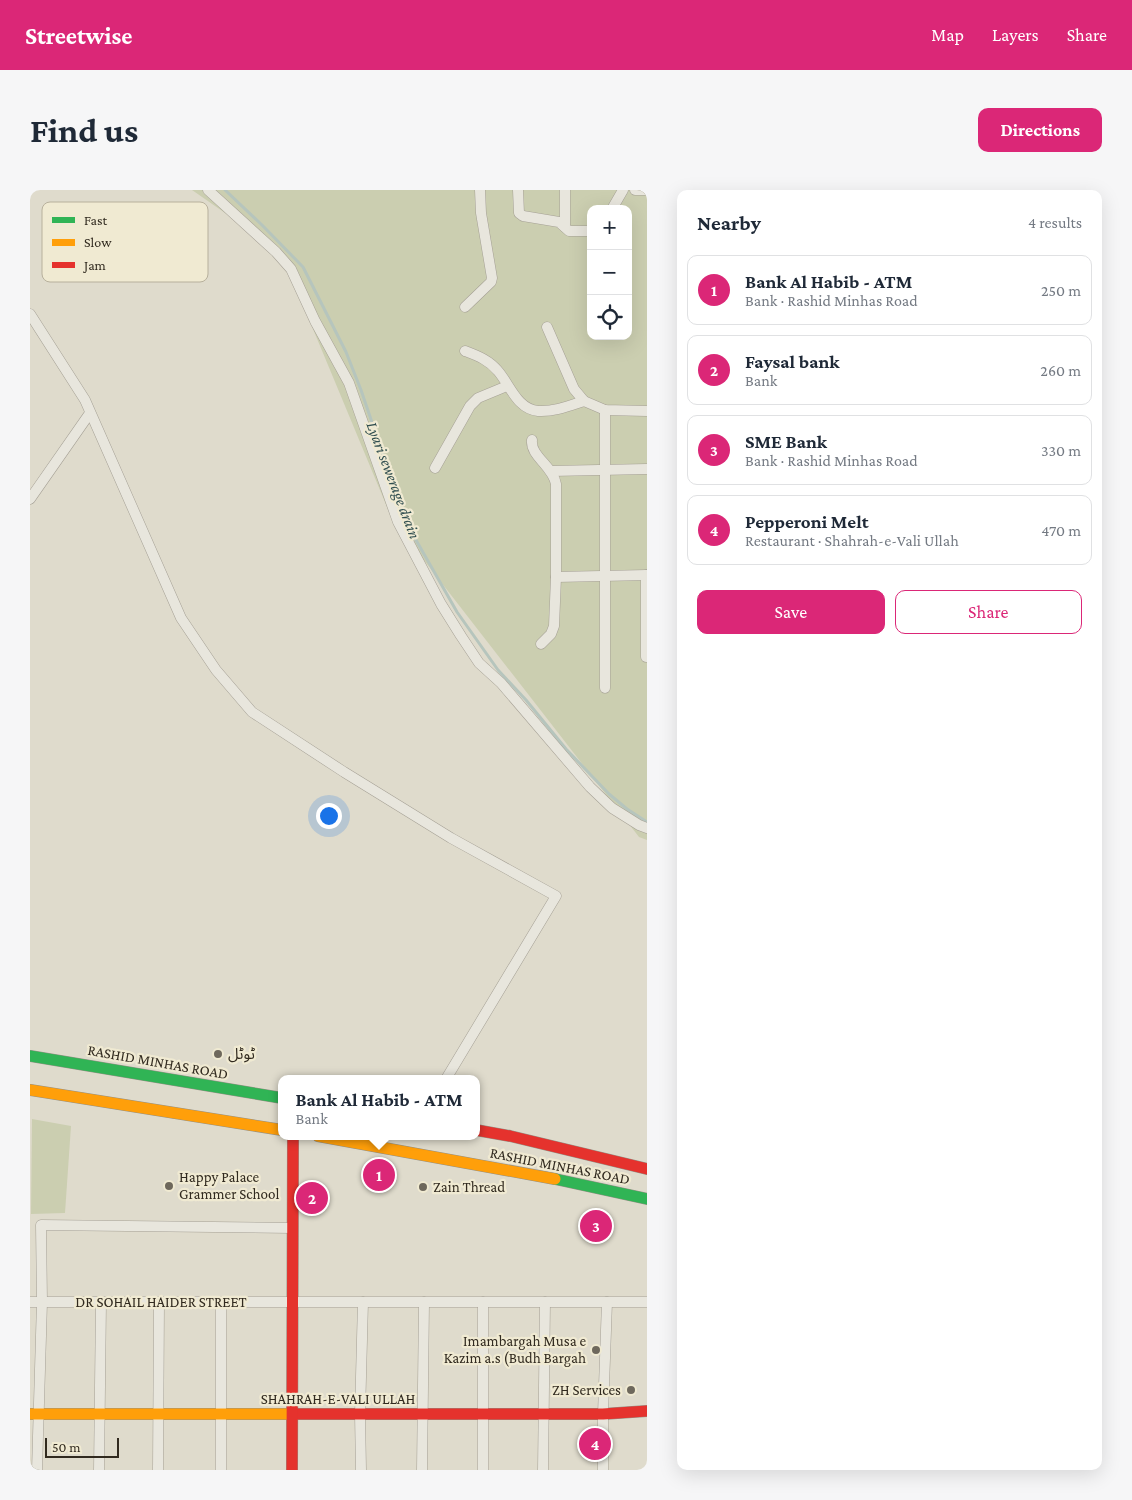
<!DOCTYPE html>
<meta charset="utf-8">
<style>
body{margin:0;font-family:"Crimson Pro","Noto Sans Arabic",serif;background:#f6f6f7;color:#1f2937}
.controls{position:absolute;right:15px;top:15px;display:grid;overflow:hidden;border-radius:10px;box-shadow:0 5px 20px #0002}
.controls button{width:45px;height:45px;display:grid;place-items:center;padding:0;border:0;border-bottom:1px solid #e0e1e3;background:#fff;color:#1f2937;font:25px sans-serif}
.scale{position:absolute;left:15px;bottom:12px;width:74px;box-sizing:border-box;padding-left:5px;border:2px solid #312a1f;border-top:0;font-size:14px;line-height:18px;white-space:nowrap;color:#312a1f;-webkit-text-stroke:4px #f0ead2;paint-order:stroke}
.you{position:absolute;left:298px;top:625px;width:18px;height:18px;margin:-12px;border:4px solid #fff;border-radius:50%;background:#1a73e8;box-shadow:0 0 0 8px #1a73e833}
.badge{display:grid;place-items:center;width:32px;height:32px;border-radius:50%;background:#db2777;color:#fff;font-size:16px;font-weight:700}
.pin{position:absolute;translate:-50% -50%;border:2px solid #fff;box-shadow:0 1px 5px #0006}
.popup{position:absolute;left:248px;top:885px;width:202px;height:65px;box-sizing:border-box;display:grid;place-content:center;border-radius:10px;background:#fff;filter:drop-shadow(0 1px 4px #0005);font-size:16px;white-space:nowrap;color:#747a83}
.popup b{font-size:19px;color:#1f2937}
.popup::after{content:'';position:absolute;left:50%;top:100%;margin-left:-10px;border:10px solid transparent;border-top-color:#fff}
.list{margin:0;padding:0;list-style:none}
h2{display:flex;justify-content:space-between;align-items:center;height:65px;margin:0;padding:0 20px;font-size:21px}
h2 small{font-size:16px;font-weight:400;color:#747a83}
.list li{display:grid;grid-template-columns:32px 1fr auto;gap:15px;align-items:center;box-sizing:border-box;height:70px;margin:0 10px 10px;padding:0 10px;border:1px solid #e0e1e3;border-radius:10px}
.list b{display:block;font-size:19px;white-space:nowrap}
.list p{margin:0;font-size:16px;white-space:nowrap;color:#747a83}
.list em{font-size:16px;font-style:normal;color:#747a83}
.actions{display:flex;gap:10px;padding:15px 20px}
.actions a{flex:1;padding:11px 0;border:1px solid #db2777;border-radius:10px;text-align:center;font-size:18px;color:#db2777}
.actions .main{background:#db2777;color:#fff}
.icon{flex:none;width:28px;height:28px;fill:none;stroke:currentColor;stroke-width:2;stroke-linecap:round;stroke-linejoin:round}
.map{position:relative;flex:none;width:617px;height:1280px;overflow:hidden;border-radius:10px}
header{display:flex;align-items:center;gap:30px;box-sizing:border-box;height:70px;padding:0 25px;background:#db2777;color:#fff}
header strong{font-size:24px}
nav{display:flex;gap:28px;margin-inline-start:auto;font-size:18px}
.intro{display:flex;align-items:center;justify-content:space-between;box-sizing:border-box;height:120px;padding:0 30px}
h1{margin:0;font-size:35px}
.button{padding:12px 22px;border-radius:10px;background:#db2777;color:#fff;font-size:18px;font-weight:700}
main{display:flex;gap:30px;padding:0 30px}
aside{flex:1;background:#fff;border-radius:10px;box-shadow:0 5px 20px #0002}
.map>svg:first-child{display:block}
.green{fill:#cbceb0;fill-rule:evenodd}
.lines{fill:none;stroke-linecap:round;stroke-linejoin:round}
.stream{stroke:#b6c5bd;stroke-width:3}
.street-casing{stroke:#a5a095;stroke-width:11}
.fast-casing{stroke:#949085;stroke-width:12}
.slow-casing{stroke:#949085;stroke-width:12}
.jam-casing{stroke:#949085;stroke-width:12}
.street{stroke:#e8e6dd;stroke-width:10}
.fast{stroke:#30b455;stroke-width:11}
.slow{stroke:#ff9f0a;stroke-width:11}
.jam{stroke:#e5322d;stroke-width:11}
.poi-dot{fill:#6e685c;stroke:#f0ead2;stroke-width:2}
.labels{text-anchor:middle;stroke-width:4.5;stroke-linejoin:round;paint-order:stroke}
.poi-label{font-size:15px;fill:#312a1f;stroke:#f0ead2;text-anchor:start}
.street-label{font-size:15px;fill:#312a1f;stroke:#f0ead2}
.water-label{font-size:16px;font-style:italic;fill:#304e4f;stroke:#f0ead2}
.key{fill:#f0ead2;stroke:#b7b09c;stroke-width:1}
.key-label{font-size:14px;fill:#312a1f}
</style>
<header>
<strong>Streetwise</strong>
<nav><a>Map</a><a>Layers</a><a>Share</a></nav>
</header>
<div class="intro"><h1>Find us</h1><a class="button">Directions</a></div>
<main>
<div class="map">
<svg width="617" height="1280" viewBox="0 0 617 1280">
<rect width="100%" height="100%" fill="#dfdbcc"/>
<g class="green">
<path d="M162,0h455v650l-8,-3 -247,-318 -111,-267zM561,19h37v127h-37z"/>
<path d="M2,929l39,7 -6,87 -34,1z"/>
</g>
<g class="lines">
<path class="stream" d="M195,0l37,35 41,42 43,85 15,38 39,115 12,28 45,79 41,58 28,30 40,49 43,45 18,15 20,13"/>
<defs>
<g id="street">
<path d="M178,0l68,62 15,17 24,52 34,62 49,139 43,82 20,32 18,27 22,20 89,104 22,21 27,17 8,3"/>
<path d="M488,0l1,23 4,3 36,6 10,9h22"/>
<path d="M535,0v37"/>
<path d="M605,0h12"/>
<path d="M582,19l11,-19"/>
<path d="M435,117l26,-25 1,-4 -11,-65 -1,-23"/>
<path d="M0,124l55,86 96,218 35,52 36,42 92,60 107,66 105,58 -110,183"/>
<path d="M517,137l27,62 10,12 21,9 42,1"/>
<path d="M435,161c13,5 24,9 33,20 12,14 19,38 40,40 16,1 31,-5 46,-10"/>
<path d="M502,250c-2,16 21,26 24,44v93l-2,49 -3,8 -10,10"/>
<path d="M405,278l35,-62 8,-8 29,-12"/>
<path d="M521,281l96,-2"/>
<path d="M0,309l60,-86"/>
<path d="M616,385v82"/>
<path d="M526,387l91,-2"/>
<path d="M575,498v-278"/>
<path d="M0,1112h617"/>
<path d="M191,1112v168"/>
<path d="M453,1112v168"/>
<path d="M7,1280l5,-168 -1,-77 251,3"/>
<path d="M69,1280l2,-168"/>
<path d="M128,1280l1,-168"/>
<path d="M331,1280l-1,-56 3,-112"/>
<path d="M392,1280l2,-168"/>
<path d="M513,1280l2,-168"/>
<path d="M573,1280v-56l4,-112"/>
</g>
<g id="fast">
<path d="M0,866l252,42"/>
<path d="M525,989l92,20"/>
</g>
<g id="slow">
<path d="M0,900l252,40"/>
<path d="M288,946l237,43"/>
<path d="M0,1224h263"/>
</g>
<g id="jam">
<path d="M446,940l34,6 137,33"/>
<path d="M263,1224h310l44,-3"/>
<path d="M262,1280l1,-334"/>
</g>
</defs>
<use href="#street" class="street-casing"/>
<use href="#fast" class="fast-casing"/>
<use href="#slow" class="slow-casing"/>
<use href="#jam" class="jam-casing"/>
<use href="#street" class="street"/>
<use href="#fast" class="fast"/>
<use href="#slow" class="slow"/>
<use href="#jam" class="jam"/>
</g>
<g class="poi-dot">
<circle cx="188" cy="864" r="5"/>
<circle cx="139" cy="996" r="5"/>
<circle cx="393" cy="997" r="5"/>
<circle cx="566" cy="1160" r="5"/>
<circle cx="601" cy="1200" r="5"/>
</g>
<g class="labels">
<g class="poi-label">
<text x="198" y="869">ٹوٹل</text>
<text x="149" y="992">Happy Palace<tspan x="149" dy="17">Grammer School</tspan></text>
<text x="403" y="1002">Zain Thread</text>
<text x="556" y="1156" text-anchor="end">Imambargah Musa e<tspan x="556" dy="17">Kazim a.s (Budh Bargah</tspan></text>
<text x="591" y="1205" text-anchor="end">ZH Services</text>
</g>
<g class="street-label">
<text transform="translate(128 872) rotate(10)" y="5">RASHID MINHAS ROAD</text>
<text transform="translate(530 976) rotate(11)" y="5">RASHID MINHAS ROAD</text>
<text x="131" y="1117">DR SOHAIL HAIDER STREET</text>
<text x="308" y="1214">SHAHRAH-E-VALI ULLAH</text>
</g>
<g class="water-label">
<text transform="translate(364 290) rotate(69)" y="6">Lyari sewerage drain</text>
</g>
</g>
<rect x="12" y="12" width="166" height="80" rx="8" class="key"/>
<rect x="22" y="27" width="23" height="6" fill="#30b455"/>
<rect x="22" y="49" width="23" height="7" fill="#ff9f0a"/>
<rect x="22" y="72" width="23" height="6" fill="#e5322d"/>
<g class="key-label">
<text x="54" y="35">Fast</text>
<text x="54" y="57">Slow</text>
<text x="54" y="80">Jam</text>
</g>
</svg>
<div class="controls">
<button>+</button>
<button>−</button>
<button><svg class="icon" aria-label="locate" viewBox="0 0 24 24"><circle cx="12" cy="12" r="6"/><path d="M12 2v4M12 18v4M2 12h4M18 12h4"/></svg></button>
</div>
<div class="scale">50 m</div>
<div class="you"></div>
<div class="pin badge" style="left:349px;top:985px">1</div>
<div class="popup"><b>Bank Al Habib - ATM</b>Bank</div>
<div class="pin badge" style="left:282px;top:1008px">2</div>
<div class="pin badge" style="left:566px;top:1036px">3</div>
<div class="pin badge" style="left:565px;top:1254px">4</div>
</div>
<aside>
<h2>Nearby<small>4 results</small></h2>
<ul class="list">
<li><span class="badge">1</span><div><b>Bank Al Habib - ATM</b><p>Bank · Rashid Minhas Road</p></div><em>250 m</em></li>
<li><span class="badge">2</span><div><b>Faysal bank</b><p>Bank</p></div><em>260 m</em></li>
<li><span class="badge">3</span><div><b>SME Bank</b><p>Bank · Rashid Minhas Road</p></div><em>330 m</em></li>
<li><span class="badge">4</span><div><b>Pepperoni Melt</b><p>Restaurant · Shahrah-e-Vali Ullah</p></div><em>470 m</em></li>
</ul>
<div class="actions"><a class="main">Save</a><a>Share</a></div>
</aside>
</main>
